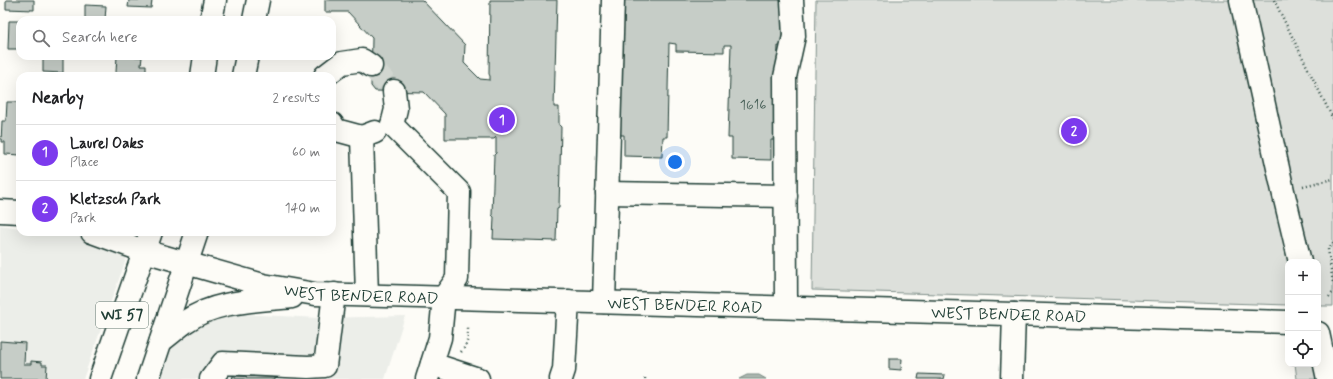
<!DOCTYPE html>
<meta charset="utf-8">
<style>
body{margin:0;font-family:Mynerve,sans-serif;background:#f2f2f2;color:#202124}
.controls{position:absolute;right:12px;bottom:12px;display:grid;overflow:hidden;border-radius:8px;box-shadow:0 4px 16px #0002}
.controls button{width:36px;height:36px;display:grid;place-items:center;padding:0;border:0;border-bottom:1px solid #e0e0e0;background:#fff;color:#202124;font:20px sans-serif}
.you{position:absolute;left:675px;top:162px;width:14px;height:14px;margin:-10px;border:3px solid #fff;border-radius:50%;background:#1a73e8;box-shadow:0 0 0 6px #1a73e833}
.badge{display:grid;place-items:center;width:26px;height:26px;border-radius:50%;background:#7c3aed;color:#fff;font-size:13px;font-weight:700}
.pin{position:absolute;translate:-50% -50%;border:2px solid #fff;box-shadow:0 1px 4px #0006}
.list{margin:0;padding:0;list-style:none}
h2{display:flex;justify-content:space-between;align-items:center;height:52px;margin:0;padding:0 16px;font-size:17px}
h2 small{font-size:13px;font-weight:400;color:#757577}
.list li{display:grid;grid-template-columns:26px 1fr auto;gap:12px;align-items:center;box-sizing:border-box;height:56px;padding:0 16px;border-top:1px solid #e0e0e0}
.list b{display:block;font-size:15px;white-space:nowrap}
.list p{margin:0;font-size:13px;white-space:nowrap;color:#757577}
.list em{font-size:13px;font-style:normal;color:#757577}
.icon{flex:none;width:22px;height:22px;fill:none;stroke:currentColor;stroke-width:2;stroke-linecap:round;stroke-linejoin:round}
.map{position:relative;flex:none;width:1333px;height:379px;overflow:hidden}
.search{position:absolute;background:#fff;box-shadow:0 4px 16px #0002;left:16px;top:16px;width:320px;height:44px;display:flex;align-items:center;gap:10px;box-sizing:border-box;padding:0 14px;border-radius:12px;color:#757577;font-size:15px}
.panel{position:absolute;background:#fff;box-shadow:0 4px 16px #0002;left:16px;top:72px;width:320px;height:164px;border-radius:12px}
.map>svg:first-child{display:block}
.built{fill:#eceee9}
.green{fill:#dde0db;stroke:#7e8e88}
.water{fill:#aeb8b1;stroke:#75877f}
.building{fill:#c6cdc7;stroke:#1f3d34}
.lines{fill:none;stroke-linecap:round;stroke-linejoin:round}
.minor-tunnel{stroke:#d1d6d0;stroke-width:22;stroke-dasharray:22 11;stroke-linecap:butt}
.minor-casing{stroke:#1f3d34;stroke-width:25}
.major-casing{stroke:#1f3d34;stroke-width:25}
.path{stroke:#1f3d34;stroke-width:2.5;stroke-dasharray:1 3;stroke-linecap:butt}
.minor{stroke:#fdfcf7;stroke-width:22}
.major{stroke:#fdfcf7;stroke-width:22}
.labels{text-anchor:middle;stroke-width:3.5;stroke-linejoin:round;paint-order:stroke}
.number-label{font-size:14px;fill:#496159}
.shield{fill:#fdfcf7;stroke:#62766e;stroke-width:1}
.shield-label{font-size:15px;font-weight:bold;fill:#1f3d34}
.street-label{font-size:16px;fill:#1f3d34;stroke:#fdfcf7}
</style>
<div class="map">
<svg width="1333" height="379" viewBox="0 0 1333 379">
<rect width="100%" height="100%" fill="#fdfcf7"/>
<filter id="ink" filterUnits="userSpaceOnUse"><feTurbulence type="fractalNoise" baseFrequency=".025" numOctaves="2"/><feDisplacementMap in="SourceGraphic" scale="8" xChannelSelector="R" yChannelSelector="G"/><feConvolveMatrix kernelMatrix="1 2 1 2 8 2 1 2 1" color-interpolation-filters="sRGB"/></filter>
<g filter="url(#ink)">
<g class="built">
<path d="M0,225l20,3v4h13l9,2 1,-2h93l-53,147h-83z"/>
<path d="M240,314l80,4 85,-2 -20,63h-227l6,-17 7,-13 9,-12 22,-14 26,-8z"/>
</g>
<g class="green">
<path d="M816,0h517v306h-15v-44h-30v43l-476,-15z"/>
<path d="M1318,346h15v33h-36l-2,-15h23z"/>
</g>
<path class="water" d="M747,375h12l7,4h-27z"/>
<g class="building">
<path d="M6,0h28v10l-28,-1z"/>
<path d="M129,0h23l-1,8 -23,-1z"/>
<path d="M325,0h97l43,45 -1,18 16,16 10,1v-4l-1,-2 1,-74h67l-3,107h5v18l2,2 -2,81 -2,1 -1,32 -63,-2 1,-22 -2,-2 2,-60 2,-2v-16l-2,2h-49v-25l-21,-22 -49,-1 -4,-5 1,-48 -24,-26h-23z"/>
<path d="M619,0h164l-1,47 -4,-1 -3,94h-4v20l-39,-1v-21h-4l3,-93h-7v7l-48,-1v-7l-7,-1 -2,94h-4l-1,20 -38,-1v-21h-4l2,-63h-5z"/>
<path d="M85,5l21,1 -1,14h-20z"/>
<path d="M9,21h11v28h-12z"/>
<path d="M43,56h20v17l-20,-1z"/>
<path d="M117,56l25,1 -1,8h5v11h-31l1,-4z"/>
<path d="M7,102h13v53l-15,-1v-12h-4l1,-21h4z"/>
<path d="M0,341l25,2 -1,21h7v-3l11,1v3h5l-1,14h-46z"/>
<path d="M889,359h13l-1,11 -12,-1z"/>
<path d="M919,374l26,1 -1,4h-26z"/>
<path d="M233,376l42,1v2h-43z"/>
</g>
<g class="lines">
<path class="minor-tunnel" d="M371,66l23,25"/>
<defs>
<g id="minor">
<path d="M1241,0l42,191 17,71"/>
<path d="M325,76l17,-13 20,-3 9,6"/>
<path d="M332,124l4,6 26,7 13,-5"/>
<path d="M392,125l67,67 -2,87 -13,18 -4,41 -13,41"/>
<path d="M392,125l4,-16 -2,-18"/>
<path d="M362,137l5,158"/>
<path d="M607,193l179,3"/>
<path d="M0,211l20,1"/>
<path id="s1" d="M92,232l52,19 119,34 52,9 973,28"/>
<path d="M604,302l9,-302"/>
<path d="M786,307l-1,-230 9,-41 -2,-36"/>
<path d="M1318,333l10,46"/>
<path d="M161,341c8,-6 16,-13 24,-19 31,-22 71,-21 107,-25"/>
<path d="M432,364l46,15"/>
<path d="M211,379l12,-16 85,4 17,-1 9,-72"/>
<path d="M561,379l3,-9 4,-69"/>
<path d="M1012,379l2,-65"/>
</g>
<g id="major">
<path d="M211,20l4,-20"/>
<path d="M254,20l4,-20"/>
<path d="M202,76l3,-20"/>
<path d="M243,76l4,-20"/>
<path d="M100,379l51,-147"/>
<path d="M148,379l49,-147"/>
</g>
</defs>
<use href="#minor" class="minor-casing"/>
<use href="#major" class="major-casing"/>
<g class="path">
<path d="M1274,0l59,119"/>
<path d="M1303,186l30,-7"/>
<path d="M1333,243l-5,6 5,34"/>
<path d="M1329,297l4,-5"/>
<path d="M461,352c7,-8 7,-14 7,-24"/>
<path d="M645,379v-1"/>
</g>
<use href="#minor" class="minor"/>
<use href="#major" class="major"/>
</g>
</g>
<g class="labels">
<g class="number-label">
<text x="753" y="109">1616</text>
</g>
<rect class="shield" x="96" y="302" width="52" height="26" rx="3"/>
<g class="shield-label">
<text x="122" y="320">WI 57</text>
</g>
<g class="street-label">
<text dy="6" stroke="none"><textPath href="#s1" startOffset="278">WEST BENDER ROAD</textPath></text>
<text dy="6" stroke="none"><textPath href="#s1" startOffset="602">WEST BENDER ROAD</textPath></text>
<text dy="6" stroke="none"><textPath href="#s1" startOffset="926">WEST BENDER ROAD</textPath></text>
</g>
</g>
</svg>
<div class="controls">
<button>+</button>
<button>−</button>
<button><svg class="icon" aria-label="locate" viewBox="0 0 24 24"><circle cx="12" cy="12" r="6"/><path d="M12 2v4M12 18v4M2 12h4M18 12h4"/></svg></button>
</div>
<div class="you"></div>
<div class="pin badge" style="left:502px;top:120px">1</div>
<div class="pin badge" style="left:1074px;top:131px">2</div>
<div class="search"><svg class="icon" aria-label="search" viewBox="0 0 24 24"><circle cx="10" cy="10" r="6"/><path d="M15 15l6 6"/></svg>Search here</div>
<section class="panel">
<h2>Nearby<small>2 results</small></h2>
<ul class="list">
<li><span class="badge">1</span><div><b>Laurel Oaks</b><p>Place</p></div><em>60 m</em></li>
<li><span class="badge">2</span><div><b>Kletzsch Park</b><p>Park</p></div><em>140 m</em></li>
</ul>
</section>
</div>
